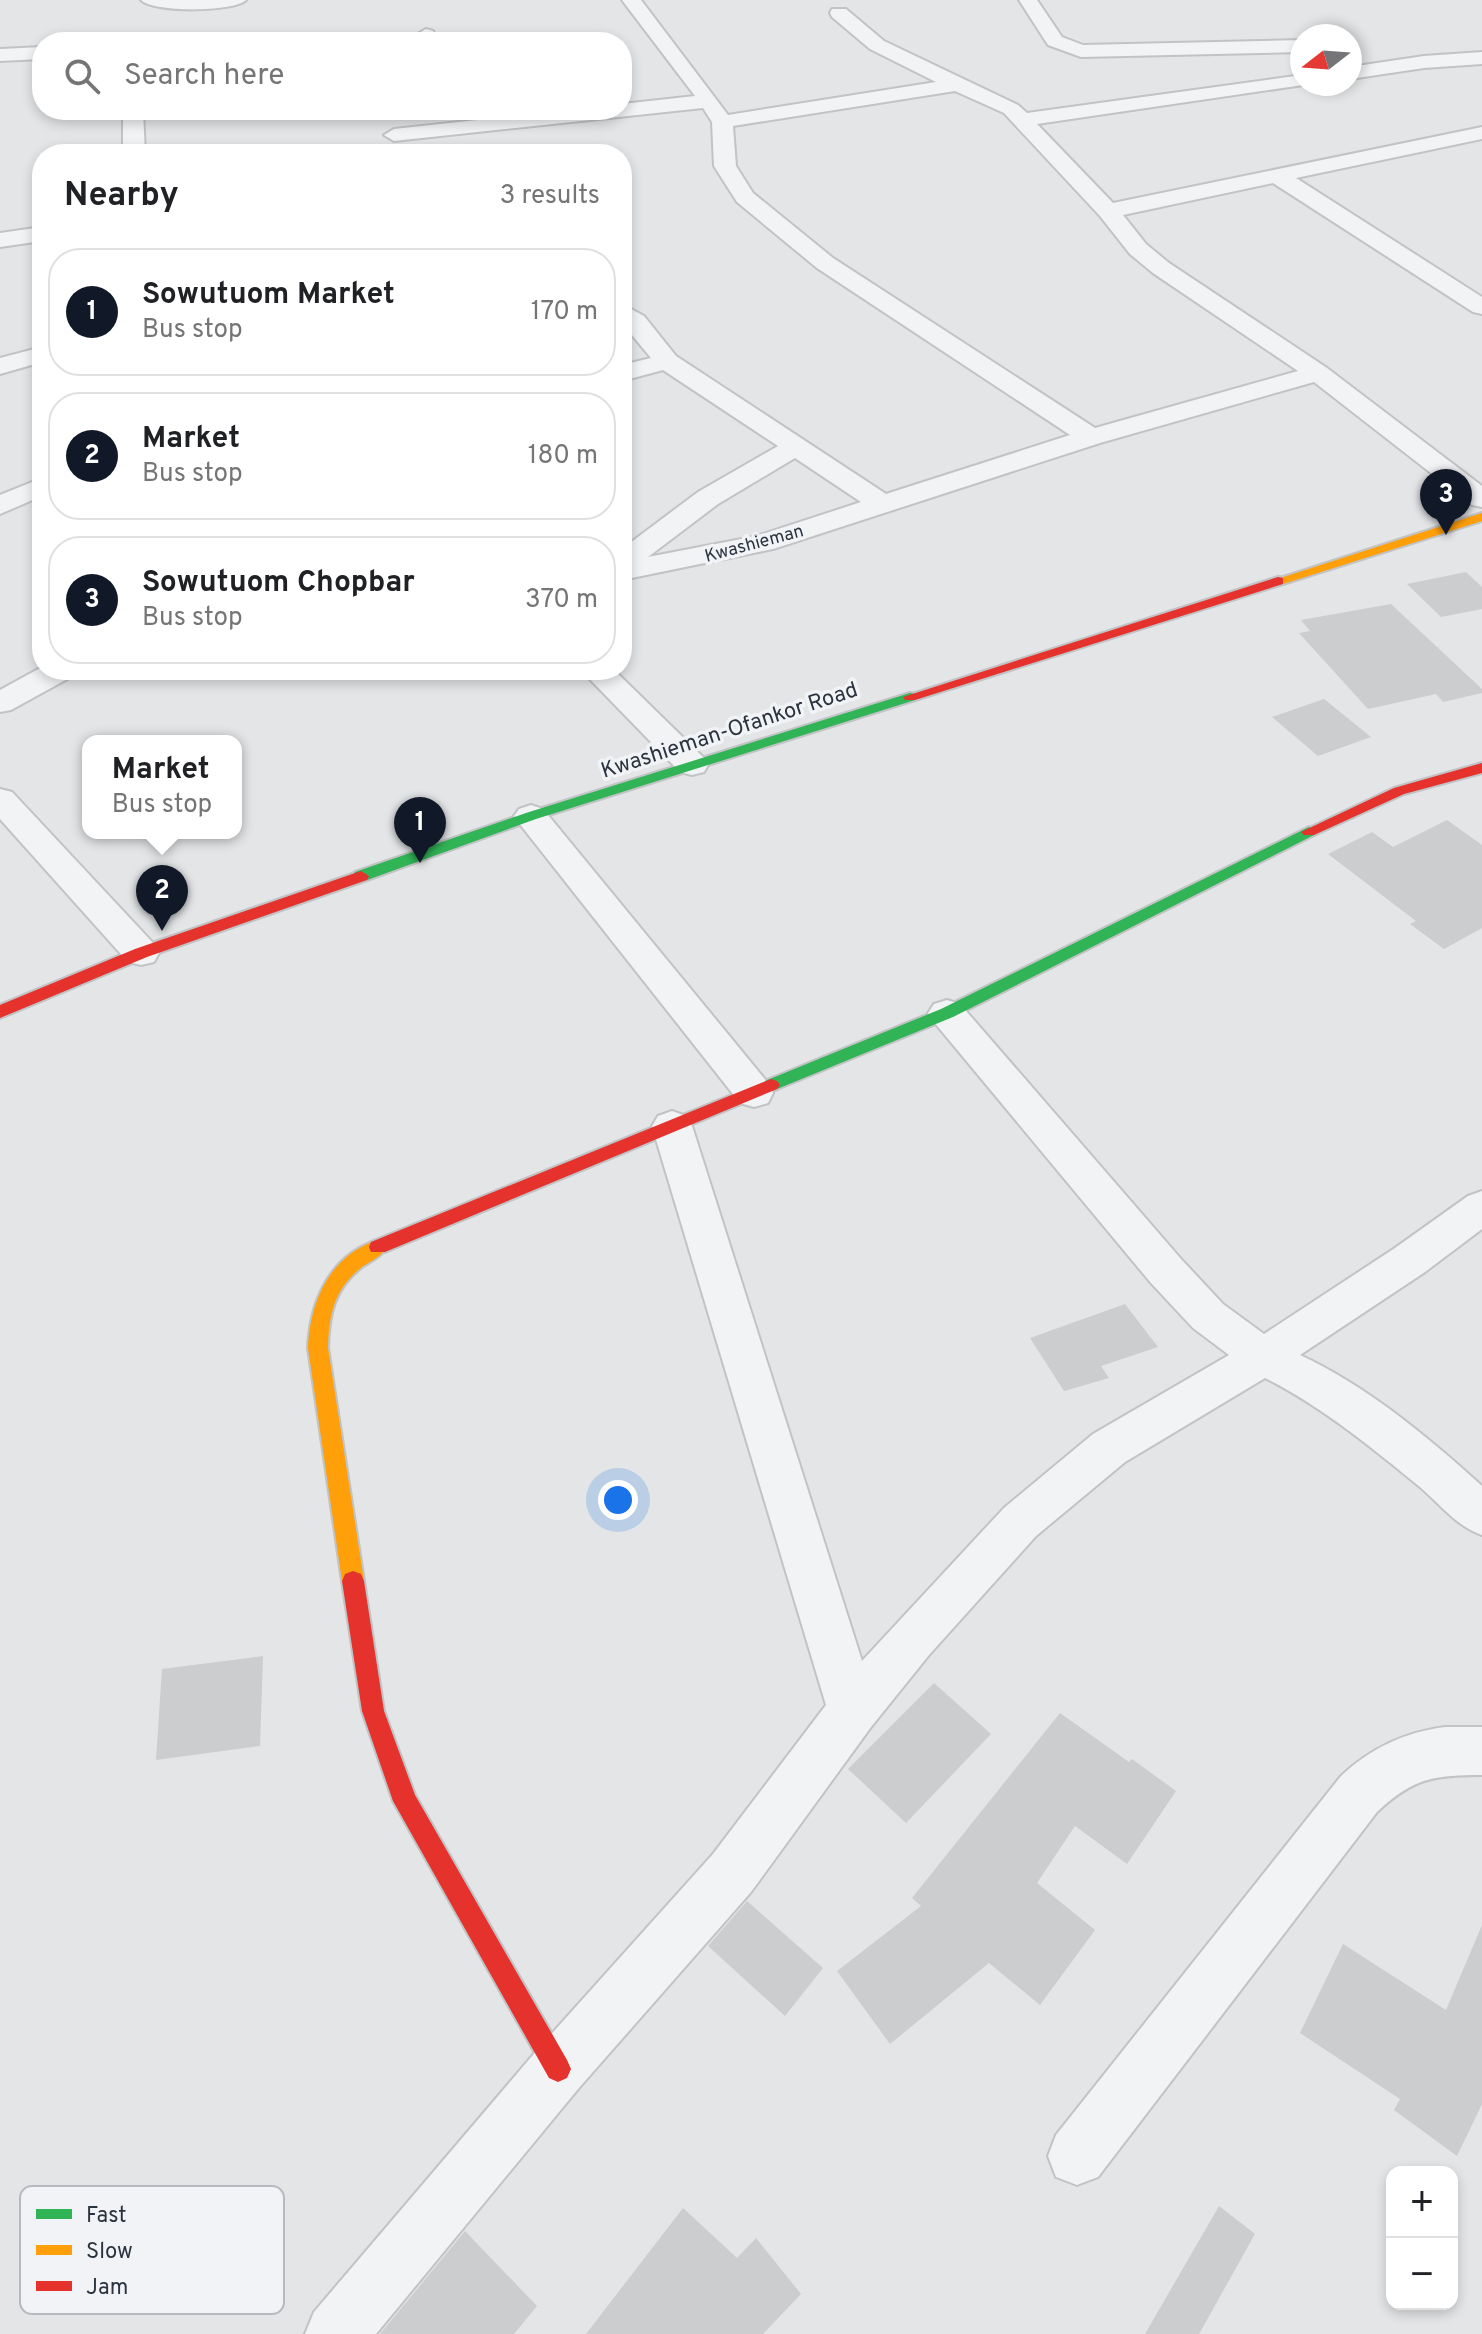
<!DOCTYPE html>
<meta charset="utf-8">
<style>
body{margin:0;font-family:Overpass,sans-serif;background:#f2f2f2;color:#202124}
.controls{position:absolute;right:24px;bottom:24px;display:grid;overflow:hidden;border-radius:16px;box-shadow:0 4px 12px #0003}
.controls button{width:72px;height:72px;display:grid;place-items:center;padding:0;border:0;border-bottom:2px solid #e0e0e0;background:#fff;color:#202124;font:40px sans-serif}
.compass{position:absolute;left:1290px;top:24px;width:72px;height:72px;border-radius:50%;background:#fff;box-shadow:0 4px 12px #0003;rotate:253deg}
.you{position:absolute;left:618px;top:1500px;width:28px;height:28px;margin:-20px;border:6px solid #fff;border-radius:50%;background:#1a73e8;box-shadow:0 0 0 12px #1a73e833}
.badge{display:grid;place-items:center;width:52px;height:52px;border-radius:50%;background:#111827;color:#fff;font-size:26px;font-weight:700}
.pin{position:absolute;translate:-50% -66px;filter:drop-shadow(0 2px 4px #0008)}
.pin::after{content:'';position:absolute;top:42px;width:28px;height:24px;background:inherit;clip-path:polygon(0 0,100% 0,50% 100%)}
.popup{position:absolute;left:82px;top:735px;width:160px;height:104px;box-sizing:border-box;display:grid;place-content:center;border-radius:16px;background:#fff;filter:drop-shadow(0 2px 6px #0005);font-size:26px;white-space:nowrap;color:#757577}
.popup b{font-size:30px;color:#202124}
.popup::after{content:'';position:absolute;left:50%;top:100%;margin-left:-16px;border:16px solid transparent;border-top-color:#fff}
.list{margin:0;padding:0;list-style:none}
h2{display:flex;justify-content:space-between;align-items:center;height:104px;margin:0;padding:0 32px;font-size:34px}
h2 small{font-size:26px;font-weight:400;color:#757577}
.list li{display:grid;grid-template-columns:52px 1fr auto;gap:24px;align-items:center;box-sizing:border-box;height:128px;margin:0 16px 16px;padding:0 16px;border:2px solid #e0e0e0;border-radius:32px}
.list b{display:block;font-size:30px;white-space:nowrap}
.list p{margin:0;font-size:26px;white-space:nowrap;color:#757577}
.list em{font-size:26px;font-style:normal;color:#757577}
.icon{flex:none;width:44px;height:44px;fill:none;stroke:currentColor;stroke-width:2;stroke-linecap:round;stroke-linejoin:round}
.map{position:relative;flex:none;width:1482px;height:2334px;overflow:hidden}
.search{position:absolute;background:#fff;box-shadow:0 4px 12px #0003;left:32px;top:32px;width:600px;height:88px;display:flex;align-items:center;gap:20px;box-sizing:border-box;padding:0 28px;border-radius:32px;color:#757577;font-size:30px}
.panel{position:absolute;background:#fff;box-shadow:0 4px 12px #0003;left:32px;top:144px;width:600px;height:536px;border-radius:32px}
.map>svg:first-child{display:block}
.building{fill:#cbcdcf}
.lines{fill:none;stroke-linecap:round;stroke-linejoin:round}
.street-casing{stroke:#c1c3c5;stroke-width:4}
.fast-casing{stroke:#c1c3c5;stroke-width:4}
.slow-casing{stroke:#c1c3c5;stroke-width:4}
.jam-casing{stroke:#c1c3c5;stroke-width:4}
.street{fill:#f2f3f4;fill-rule:evenodd}
.fast{fill:#30b455;fill-rule:evenodd}
.slow{fill:#ff9f0a;fill-rule:evenodd}
.jam{fill:#e5322d;fill-rule:evenodd}
.labels{text-anchor:middle;stroke-width:7;stroke-linejoin:round;paint-order:stroke}
.far-street-label{font-size:18px;fill:#2b333f;stroke:#f1f3f6}
.street-label{font-size:22px;fill:#2b333f;stroke:#f1f3f6}
.key{fill:#f1f3f6;stroke:#b6b9bf;stroke-width:2}
.key-label{font-size:22px;fill:#2b333f}
</style>
<div class="map">
<svg width="1482" height="2334" viewBox="0 0 1482 2334">
<rect width="100%" height="100%" fill="#e3e5e7"/>
<g class="building">
<path d="M1466,572l16,15v22l-41,8 -34,-33z"/>
<path d="M1391,604l91,85v4l-39,9 -7,-8 -68,15 -69,-76 11,-2 -9,-11z"/>
<path d="M1324,699l47,38 -53,19 -46,-39z"/>
<path d="M1447,820l35,25v83l-38,21 -34,-25 6,-3 -88,-67 44,-22 21,15z"/>
<path d="M1125,1304l33,43 -57,19 8,12 -45,13 -34,-53z"/>
<path d="M263,1656l-3,90 -104,14 6,-91z"/>
<path d="M934,1683l57,51 -85,89 -58,-54z"/>
<path d="M1060,1713l69,49 3,-3 44,32 -49,73 -52,-38 -38,57 58,47 -55,75 -51,-42 -99,81 -53,-73 84,-65 -9,-8z"/>
<path d="M747,1901l76,67 -38,48 -77,-70z"/>
<path d="M1482,1925v179l-25,52 -63,-46 6,-11 -100,-66 43,-89 103,66z"/>
<path d="M1219,2206l36,28 -56,100h-54z"/>
<path d="M683,2208l54,50 19,-20 45,56 -38,40h-177z"/>
<path d="M465,2231l72,75 -23,28h-134z"/>
</g>
<g class="lines">
<defs>
<g id="street">
<path d="M141,0h105c-12,12 -92,13 -105,0z"/>
<path d="M622,0h19l87,115 208,-33 -66,-33 -38,-32 -2,-4 2,-4h14l38,32 134,64 9,8 275,-38v9h8l-273,40 76,79 369,-76v12l-186,39 186,119v17l-9,-2 -200,-129 -150,32 23,29 23,19 158,105 155,118v21l-10,-2 -158,-123 -214,61 -327,106 -151,31v-31l76,-57 80,-46 -115,-76 -41,11v-16l29,-7 -29,-35v-19l22,12 32,40 210,138 184,-59 -253,-167 -80,-66 -23,-36 -2,-44 -9,-14 -309,33 -10,-6 10,-6 175,-19h53v-6l73,-8zM955,91l49,22 96,103 30,38 23,19 145,98 -203,57 -262,-170 -80,-65 -17,-27 -3,-40zM795,458l66,44 -104,34 -109,21 70,-53z"/>
<path d="M1019,0h18l25,37 21,8 219,-5v12l-221,5 -33,-12z"/>
<path d="M426,29l7,2 4,11h-20l-1,-7z"/>
<path d="M42,47v12l-42,2v-12z"/>
<path d="M1482,52v12l-58,4 -74,11v-12l74,-11z"/>
<path d="M123,110h20l2,44h-22z"/>
<path d="M42,227v14l-42,6v-14z"/>
<path d="M42,347v15l-42,12v-16z"/>
<path d="M42,478v18l-42,18v-19z"/>
<path d="M42,667v3h33l-4,7 -60,33 -11,2v-22z"/>
<path d="M581,670h33l90,88 4,7 -4,7 -12,3 -12,-3z"/>
<path d="M0,789l12,3 142,152 5,9 -5,9 -13,3 -13,-3 -128,-143z"/>
<path d="M531,805l12,4 225,274 5,10 -5,10 -14,4 -14,-4 -221,-280 -5,-7 5,-7z"/>
<path d="M947,1000l13,4 221,255 42,45 41,30 131,-86 73,-52 14,-5v38l-57,43 -125,83c67,31 128,82 182,131v49c-26,-9 -42,-31 -62,-48 -49,-40 -99,-81 -155,-109l-140,84 -89,74 -107,119 -58,72 -120,165 -173,197 -202,245h-71l9,-22 224,-263 175,-195 113,-149 -174,-579 6,-10 14,-5 14,5 6,10 170,535 142,-153 89,-74 136,-79 -36,-27 -42,-45 -217,-261 -6,-9 6,-9z"/>
<path d="M1445,1727h37v48c-48,0 -69,3 -105,37l-279,365 -21,8 -21,-8 -8,-21 8,-21 285,-359c30,-28 64,-44 104,-49z"/>
</g>
<g id="fast">
<path d="M910,693l5,1v6l-379,119 -169,61 -6,1 -8,-5 2,-4 171,-59z"/>
<path d="M1309,827l8,5 -3,3 -361,182 -176,72 -6,2 -9,-6 3,-4 176,-72z"/>
</g>
<g id="slow">
<path d="M1482,513v8l-199,63 -12,-3z"/>
<path d="M378,1240l7,2 2,5c-5,9 -16,14 -25,20 -28,22 -33,47 -34,81l36,233 -3,7 -8,3 -8,-3 -3,-7 -34,-233c2,-47 22,-93 70,-108z"/>
</g>
<g id="jam">
<path d="M1278,577l5,1v6l-368,116h-10l-2,-3z"/>
<path d="M1482,763v10l-78,21 -90,41h-10l-3,-3 93,-44z"/>
<path d="M361,871l8,5 -2,4 -220,77 -147,61v-13l135,-56z"/>
<path d="M771,1079l6,2 3,4 -3,4 -392,163h-14l-2,-5 2,-5z"/>
<path d="M353,1571l8,3 3,7 20,130 31,84 152,265 4,9 -4,9 -9,4 -9,-4 -156,-277 -31,-90 -20,-130 3,-7z"/>
</g>
</defs>
<use href="#street" class="street-casing"/>
<use href="#fast" class="fast-casing"/>
<use href="#slow" class="slow-casing"/>
<use href="#jam" class="jam-casing"/>
<use href="#street" class="street"/>
<use href="#fast" class="fast"/>
<use href="#slow" class="slow"/>
<use href="#jam" class="jam"/>
</g>
<g class="labels">
<g class="far-street-label">
<text transform="translate(754 543) rotate(-15)" y="6">Kwashieman</text>
</g>
<g class="street-label">
<text transform="translate(729 729) rotate(-18)" y="8">Kwashieman-Ofankor Road</text>
</g>
</g>
<rect x="20" y="2186" width="264" height="128" rx="12" class="key"/>
<rect x="36" y="2209" width="36" height="10" fill="#30b455"/>
<rect x="36" y="2245" width="36" height="10" fill="#ff9f0a"/>
<rect x="36" y="2281" width="36" height="10" fill="#e5322d"/>
<g class="key-label">
<text x="86" y="2222">Fast</text>
<text x="86" y="2258">Slow</text>
<text x="86" y="2294">Jam</text>
</g>
</svg>
<div class="controls">
<button>+</button>
<button>−</button>
</div>
<svg class="compass" viewBox="-18 -18 36 36"><path d="M0-13l5 13h-10z" fill="#e53935"/><path d="M0 13l5-13h-10z" fill="#757577"/></svg>
<div class="you"></div>
<div class="pin badge" style="left:420px;top:863px">1</div>
<div class="pin badge" style="left:162px;top:931px">2</div>
<div class="popup"><b>Market</b>Bus stop</div>
<div class="pin badge" style="left:1446px;top:535px">3</div>
<div class="search"><svg class="icon" aria-label="search" viewBox="0 0 24 24"><circle cx="10" cy="10" r="6"/><path d="M15 15l6 6"/></svg>Search here</div>
<section class="panel">
<h2>Nearby<small>3 results</small></h2>
<ul class="list">
<li><span class="badge">1</span><div><b>Sowutuom Market</b><p>Bus stop</p></div><em>170 m</em></li>
<li><span class="badge">2</span><div><b>Market</b><p>Bus stop</p></div><em>180 m</em></li>
<li><span class="badge">3</span><div><b>Sowutuom Chopbar</b><p>Bus stop</p></div><em>370 m</em></li>
</ul>
</section>
</div>
